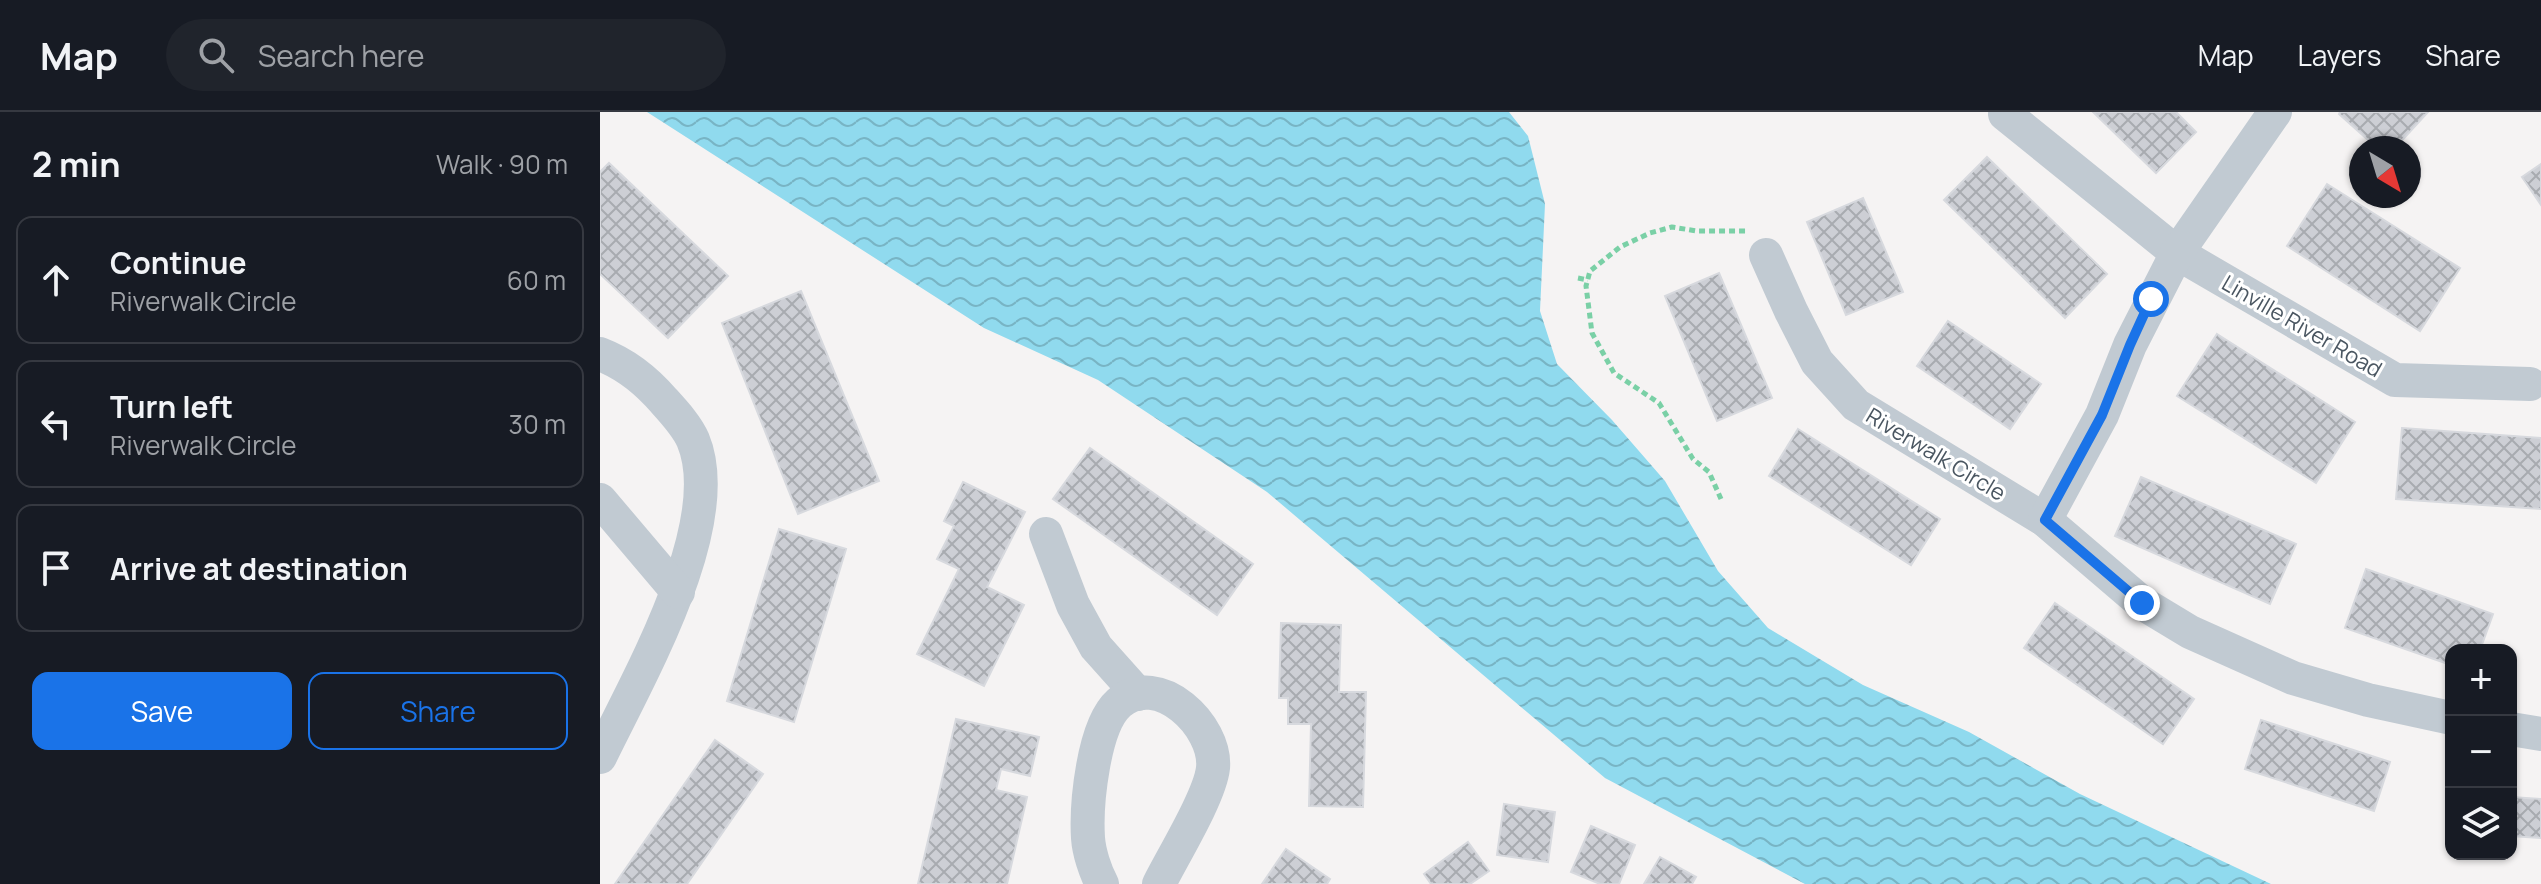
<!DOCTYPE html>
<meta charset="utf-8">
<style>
body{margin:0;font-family:Manrope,sans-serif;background:#20242c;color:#f1f3f6}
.controls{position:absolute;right:24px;bottom:24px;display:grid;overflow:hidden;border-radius:16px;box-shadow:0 2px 6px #0004}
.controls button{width:72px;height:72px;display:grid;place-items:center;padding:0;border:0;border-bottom:2px solid #363941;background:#171b24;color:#f1f3f6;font:40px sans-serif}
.compass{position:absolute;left:1749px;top:24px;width:72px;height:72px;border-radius:50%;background:#171b24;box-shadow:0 2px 6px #0004;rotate:142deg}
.stop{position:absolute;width:24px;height:24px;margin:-18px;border:6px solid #1a73e8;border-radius:50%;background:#fff}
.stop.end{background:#1a73e8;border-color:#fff;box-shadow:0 2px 8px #0008}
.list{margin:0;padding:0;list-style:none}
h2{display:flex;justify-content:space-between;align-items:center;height:104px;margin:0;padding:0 32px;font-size:34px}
h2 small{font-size:26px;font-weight:400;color:#9ea1a6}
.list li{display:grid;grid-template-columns:52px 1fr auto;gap:24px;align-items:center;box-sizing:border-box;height:128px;margin:0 16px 16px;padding:0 16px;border:2px solid #363941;border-radius:16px}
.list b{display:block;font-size:30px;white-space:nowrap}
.list p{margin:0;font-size:26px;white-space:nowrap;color:#9ea1a6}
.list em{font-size:26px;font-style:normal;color:#9ea1a6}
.actions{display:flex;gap:16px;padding:24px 32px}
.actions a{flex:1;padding:18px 0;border:2px solid #1a73e8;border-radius:16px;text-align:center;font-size:28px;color:#1a73e8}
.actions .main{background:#1a73e8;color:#fff}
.icon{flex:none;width:44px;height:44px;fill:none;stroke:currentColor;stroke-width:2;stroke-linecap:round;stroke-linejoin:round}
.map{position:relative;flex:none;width:1941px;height:772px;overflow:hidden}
header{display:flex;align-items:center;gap:48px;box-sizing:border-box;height:112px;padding:0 40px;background:#171b24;border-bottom:2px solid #363941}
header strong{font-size:38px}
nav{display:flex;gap:44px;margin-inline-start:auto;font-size:28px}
.search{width:560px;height:72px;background:#20242c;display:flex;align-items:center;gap:20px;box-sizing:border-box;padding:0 28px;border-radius:44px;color:#9ea1a6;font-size:30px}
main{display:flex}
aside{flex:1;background:#171b24}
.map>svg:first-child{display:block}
.water{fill:url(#water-waves)}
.building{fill:url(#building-cross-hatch);stroke:#d7d9de;stroke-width:2}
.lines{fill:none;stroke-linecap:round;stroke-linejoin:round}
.path{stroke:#7ad0a6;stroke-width:5;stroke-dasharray:6 4;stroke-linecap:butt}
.minor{stroke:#c1cad2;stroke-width:34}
.route{stroke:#1a73e8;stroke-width:10}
.labels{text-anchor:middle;stroke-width:6;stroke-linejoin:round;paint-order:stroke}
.street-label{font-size:22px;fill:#4a5661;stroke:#fff}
</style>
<header>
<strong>Map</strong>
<div class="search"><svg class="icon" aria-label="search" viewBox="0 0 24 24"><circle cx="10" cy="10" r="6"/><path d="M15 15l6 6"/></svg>Search here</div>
<nav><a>Map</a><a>Layers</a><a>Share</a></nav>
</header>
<main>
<aside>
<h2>2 min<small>Walk · 90 m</small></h2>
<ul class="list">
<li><svg class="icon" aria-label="ahead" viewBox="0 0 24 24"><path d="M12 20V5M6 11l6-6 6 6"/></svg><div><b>Continue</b><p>Riverwalk Circle</p></div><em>60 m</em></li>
<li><svg class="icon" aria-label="left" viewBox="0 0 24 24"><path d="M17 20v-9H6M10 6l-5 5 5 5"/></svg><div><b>Turn left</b><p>Riverwalk Circle</p></div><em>30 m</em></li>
<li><svg class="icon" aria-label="arrive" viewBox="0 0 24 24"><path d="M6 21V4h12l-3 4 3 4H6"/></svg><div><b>Arrive at destination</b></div></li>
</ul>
<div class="actions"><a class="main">Save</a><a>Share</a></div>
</aside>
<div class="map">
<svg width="1941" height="772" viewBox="0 0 1941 772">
<defs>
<pattern id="water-waves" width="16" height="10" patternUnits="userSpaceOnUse" patternTransform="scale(2)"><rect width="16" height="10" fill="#90daee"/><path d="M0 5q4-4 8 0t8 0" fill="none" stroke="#78b4c4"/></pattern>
<pattern id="building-cross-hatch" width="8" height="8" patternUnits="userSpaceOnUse" patternTransform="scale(2)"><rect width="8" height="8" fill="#cdcfd5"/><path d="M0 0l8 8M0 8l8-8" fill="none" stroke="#a8abb0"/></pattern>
</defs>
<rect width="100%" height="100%" fill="#f5f3f3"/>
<path class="water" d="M47,0h862l19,24 17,68 -5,107 17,53 55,56 53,61 53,90 50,57 95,57 106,47 111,62 191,90h-466l-200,-106 -338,-286 -169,-112 -114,-52z"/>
<g class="building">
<path d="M1493,0h83l20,20 -40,41z"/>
<path d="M1740,0h88l-33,36h-18l-38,-34z"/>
<path d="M1387,45l120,117 -42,44 -121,-118z"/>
<path d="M9,51l119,113 -60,62 -68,-64v-102z"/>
<path d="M1941,52v41l-19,-28z"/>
<path d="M1727,72l133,84 -40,63 -133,-85z"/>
<path d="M1263,86l40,94 -57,23 -39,-93z"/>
<path d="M1119,161l53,125 -55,23 -52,-125z"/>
<path d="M201,179l78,190 -81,33 -76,-191z"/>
<path d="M1348,209l93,63 -31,45 -93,-63z"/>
<path d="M1617,222l138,88 -39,61 -139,-87z"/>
<path d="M1802,316l139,10v71l-145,-10z"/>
<path d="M1198,317l142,90 -29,46 -142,-89z"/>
<path d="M490,336l163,116 -36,51 -164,-116z"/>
<path d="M1541,365l155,67 -26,60 -155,-68z"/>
<path d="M363,370l62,30 -38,75 37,18 -40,81 -67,-32 42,-85 -22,-10 17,-33 -10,-5z"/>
<path d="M179,417l67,20 -52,173 -67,-21z"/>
<path d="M1766,457l127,45 -13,36h-29v15l-106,-37z"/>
<path d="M1455,491l139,96 -31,45 -139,-96z"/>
<path d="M681,511l60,2 -2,67h27l-3,115 -54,-1 2,-82h-23v-26h-9z"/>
<path d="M356,607l83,18 -9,39 -29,-7 -5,21 31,7 -20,87h-89z"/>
<path d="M1661,608l129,42 -16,49 -129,-42z"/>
<path d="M115,628l48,34 -76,110h-72z"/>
<path d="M1911,685l30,2v39l-30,-2z"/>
<path d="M904,692l51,8 -7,50 -51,-7z"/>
<path d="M991,714l44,19 -16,39h-19l-29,-12z"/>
<path d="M868,730l21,29 -19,13h-39l-7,-10z"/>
<path d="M686,737l44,30 -3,5h-65z"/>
<path d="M1060,745l36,20 -4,7h-48z"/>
</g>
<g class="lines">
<g class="path">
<path d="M978,166l10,2"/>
<path d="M1121,387l-12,-27 -16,-13 -34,-56 -45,-30 -22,-40 -6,-47 4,-15 30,-24 30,-14 22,-6 25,4h49"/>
</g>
<g class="minor">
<path d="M1405,2l172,139 218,127 135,4"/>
<path d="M1166,143l25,56 26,51 39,43 189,115 97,83 48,29 103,46 75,22 83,18"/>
<path d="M0,242c26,10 46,26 64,47 10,11 23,25 29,39 35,84 -56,240 -93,317"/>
<path d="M0,388l78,92"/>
<path d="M1445,408l57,-105 28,-70 47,-92 98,-141"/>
<path d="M446,422l27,71 23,42 42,47"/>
<path d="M1911,617l30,5"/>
<path d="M502,772c-7,-13 -13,-32 -14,-46 -2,-33 5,-112 31,-135 39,-34 98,23 94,65 -3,28 -40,88 -54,116"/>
</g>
</g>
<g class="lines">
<path class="route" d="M1542,491l-97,-83 57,-105 28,-70 21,-46"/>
</g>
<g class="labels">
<g class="street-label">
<text transform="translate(1702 214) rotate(30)" y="8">Linville River Road</text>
<text transform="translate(1336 342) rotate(31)" y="8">Riverwalk Circle</text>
</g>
</g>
</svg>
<div class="controls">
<button>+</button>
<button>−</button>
<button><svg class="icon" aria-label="layers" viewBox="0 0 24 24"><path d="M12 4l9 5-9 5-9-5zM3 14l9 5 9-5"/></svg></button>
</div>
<svg class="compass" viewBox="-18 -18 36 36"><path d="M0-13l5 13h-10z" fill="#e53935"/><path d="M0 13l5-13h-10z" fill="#9ea1a6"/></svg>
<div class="stop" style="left:1551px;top:187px"></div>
<div class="stop end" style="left:1542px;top:491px"></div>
</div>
</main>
